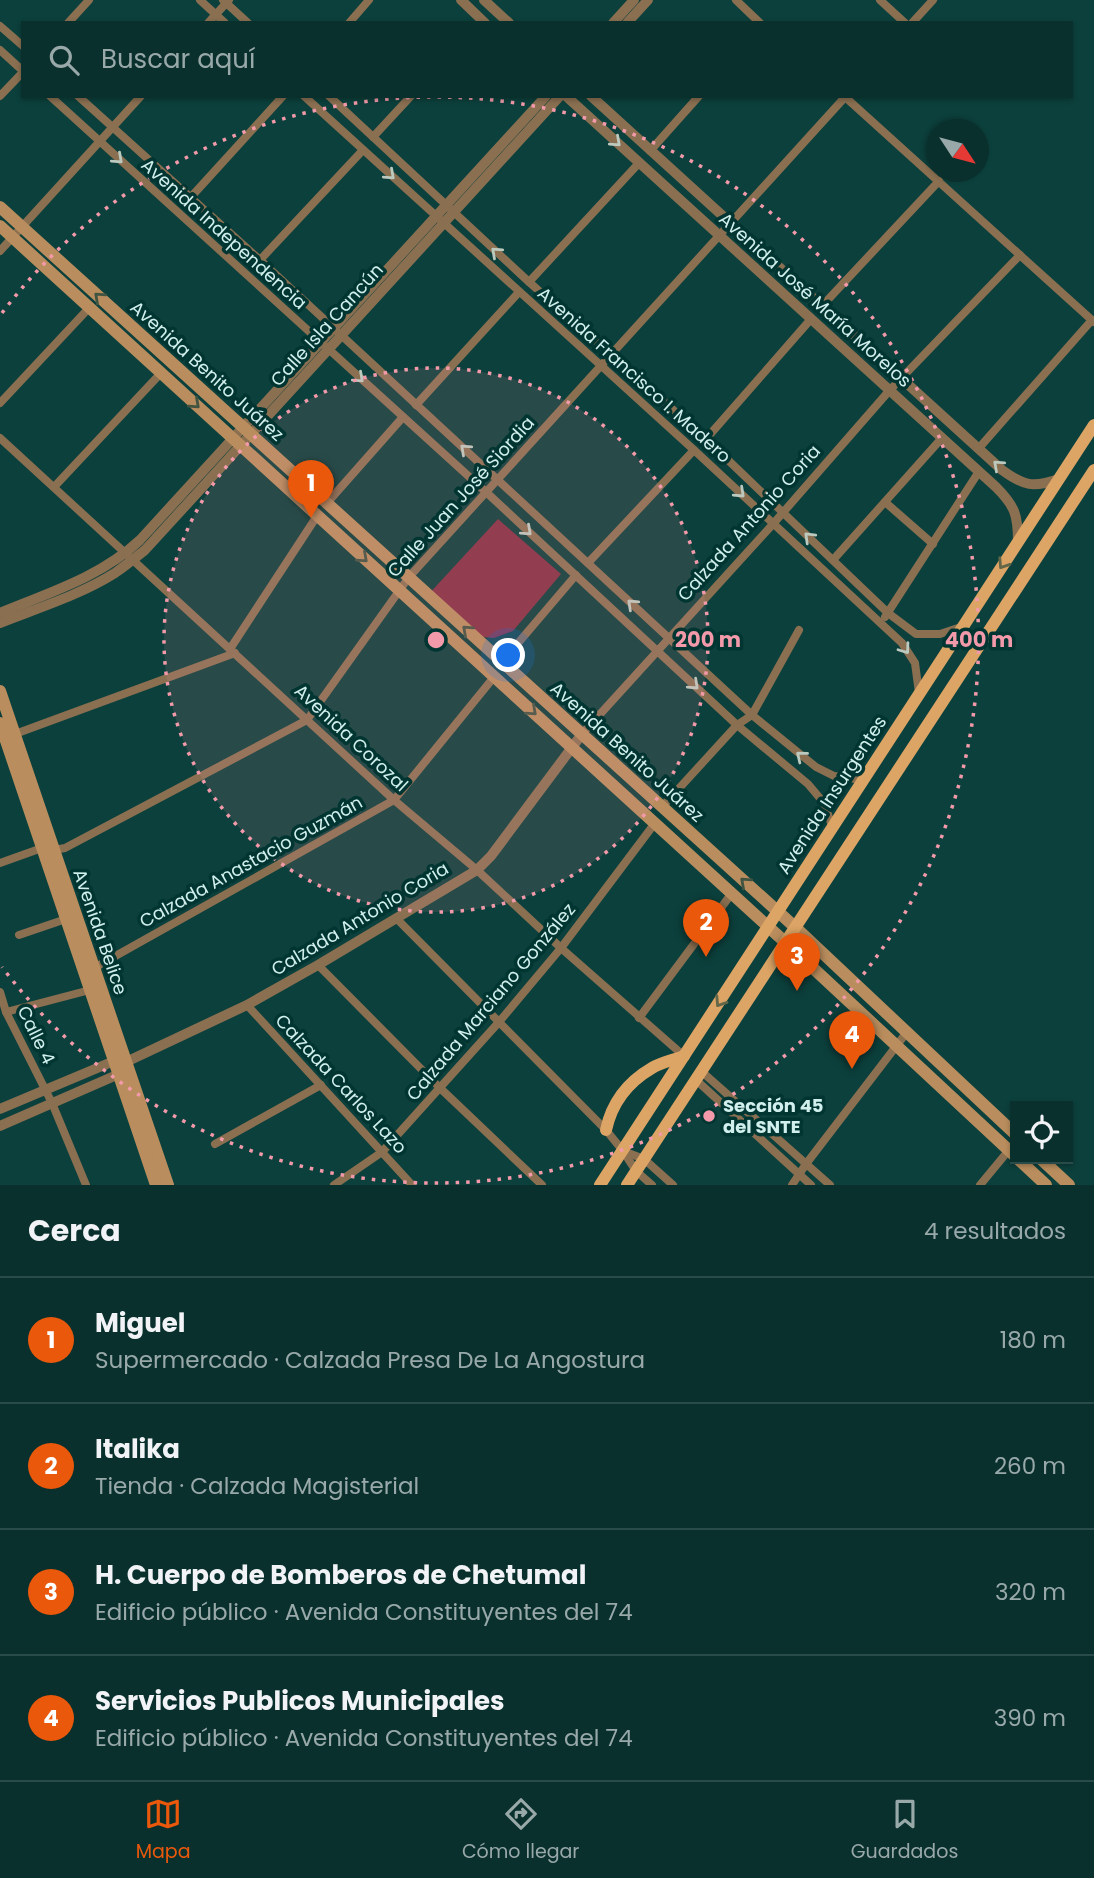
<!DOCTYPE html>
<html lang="es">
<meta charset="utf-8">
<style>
body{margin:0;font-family:Poppins,sans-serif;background:#123835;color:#f1f3f6}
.controls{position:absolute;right:21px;bottom:21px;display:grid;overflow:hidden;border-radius:0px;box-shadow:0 2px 5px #0004}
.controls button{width:63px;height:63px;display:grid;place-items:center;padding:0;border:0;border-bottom:2px solid #294b49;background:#09302d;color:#f1f3f6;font:35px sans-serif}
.compass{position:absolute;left:926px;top:119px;width:63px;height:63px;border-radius:50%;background:#09302d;box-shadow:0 2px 5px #0004;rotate:126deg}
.you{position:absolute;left:509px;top:656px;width:24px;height:24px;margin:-18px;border:5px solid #fff;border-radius:50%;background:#1a73e8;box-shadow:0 0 0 10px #1a73e833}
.badge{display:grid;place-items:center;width:46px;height:46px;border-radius:50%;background:#ea580c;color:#fff;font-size:23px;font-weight:700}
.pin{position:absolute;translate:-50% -58px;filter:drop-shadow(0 2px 4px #0008)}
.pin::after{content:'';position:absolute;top:37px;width:24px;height:21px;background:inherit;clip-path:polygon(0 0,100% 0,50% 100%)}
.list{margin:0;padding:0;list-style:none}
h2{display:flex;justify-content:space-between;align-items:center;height:91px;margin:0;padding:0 28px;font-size:30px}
h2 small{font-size:23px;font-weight:400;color:#99a9aa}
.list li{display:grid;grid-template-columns:46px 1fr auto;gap:21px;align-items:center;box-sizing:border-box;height:126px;padding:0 28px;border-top:2px solid #294b49}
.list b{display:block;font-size:26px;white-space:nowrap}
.list p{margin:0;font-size:23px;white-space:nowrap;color:#99a9aa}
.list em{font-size:23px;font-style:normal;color:#99a9aa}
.icon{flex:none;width:38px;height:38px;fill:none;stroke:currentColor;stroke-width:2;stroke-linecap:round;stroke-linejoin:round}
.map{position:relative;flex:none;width:1094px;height:1185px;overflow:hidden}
.search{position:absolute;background:#09302d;box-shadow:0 2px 5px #0004;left:21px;right:21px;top:21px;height:77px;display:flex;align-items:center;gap:18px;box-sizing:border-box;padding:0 24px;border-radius:0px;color:#99a9aa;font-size:26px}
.sheet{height:595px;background:#09302d}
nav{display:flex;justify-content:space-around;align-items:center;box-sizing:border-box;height:98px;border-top:2px solid #294b49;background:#09302d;font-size:19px;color:#99a9aa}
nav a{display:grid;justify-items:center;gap:4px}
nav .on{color:#ea580c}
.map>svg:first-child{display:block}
.green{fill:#853044}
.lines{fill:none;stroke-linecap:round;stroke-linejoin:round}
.minor{stroke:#8a6f51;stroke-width:8}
.tertiary{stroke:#8a6f51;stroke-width:10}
.secondary{stroke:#b98d5d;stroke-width:12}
.primary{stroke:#dca465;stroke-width:12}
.oneway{stroke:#bcc9be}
.oneway2{stroke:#415441}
.oneway3{stroke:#636749}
.ring{fill:none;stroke:#f39aaa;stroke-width:3.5;stroke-dasharray:3.5 7}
.poi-dot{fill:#f39aaa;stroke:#003532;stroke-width:2.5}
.labels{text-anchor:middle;stroke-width:7;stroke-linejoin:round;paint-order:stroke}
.street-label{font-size:18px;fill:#d1f0ed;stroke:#003532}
.poi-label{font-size:18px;font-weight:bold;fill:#d1f0ed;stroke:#003532;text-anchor:start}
.centre{fill:#f39aaa;stroke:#003532;stroke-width:3.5}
.ring-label{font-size:21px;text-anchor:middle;font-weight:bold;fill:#f39aaa;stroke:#003532;stroke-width:7;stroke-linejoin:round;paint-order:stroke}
</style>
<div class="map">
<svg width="1094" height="1185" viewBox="0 0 1094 1185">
<rect width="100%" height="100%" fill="#0c403c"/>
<path class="green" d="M498,519l63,55 -48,57 -19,7 -23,-2 -44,-40z"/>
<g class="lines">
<g class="minor">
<path d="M200,0l25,23"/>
<path d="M223,0l25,23"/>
<path d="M736,0l24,23"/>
<path d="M880,0l25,23"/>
<path d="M68,23l21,-23"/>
<path d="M208,23l21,-23"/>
<path d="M349,23l20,-23"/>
<path d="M912,23l21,-23"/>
<path d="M0,26l23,20"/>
<path d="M0,50l23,21"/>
<path d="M0,96l23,-24"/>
<path d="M50,96l436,396 251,233 71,59 16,19 8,23"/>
<path d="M78,96l182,164 492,455 64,52 18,9 29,4"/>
<path d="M304,96l390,354 208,193 13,20 4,30"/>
<path d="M329,96l200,186 177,157 182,174 28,21h24l21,-7"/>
<path d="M844,96l250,226"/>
<path d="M373,137l38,-41"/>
<path d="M650,151l49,-55"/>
<path d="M191,197l92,-101"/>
<path d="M0,251l141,-155"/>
<path d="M260,260l103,-110"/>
<path d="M529,282l110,-119"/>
<path d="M822,306l117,-125"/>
<path d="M0,403l89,-95"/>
<path d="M416,405l103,-113"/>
<path d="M0,438l394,362 83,70 84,78 123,108"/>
<path d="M706,439l105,-120"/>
<path d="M979,448l113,-128"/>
<path d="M54,487l107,-114"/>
<path d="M885,502l48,42"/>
<path d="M327,503l76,-86"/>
<path d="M833,560l108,-121"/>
<path d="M588,563l106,-113"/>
<path d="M885,617l93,-144"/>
<path d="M230,649l87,-133"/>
<path d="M502,662l74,-87"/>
<path d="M15,734l220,-81"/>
<path d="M582,734l191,-210 116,-133 131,-136"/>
<path d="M662,807l75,-82 15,-10 47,-85"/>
<path d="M0,863l42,-15 12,2 11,-2 242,-128 102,-143 437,-481"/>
<path d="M397,919l209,211 17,21 13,20 16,14"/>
<path d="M19,935l47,-16"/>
<path d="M318,965l122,123 102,97"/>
<path d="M94,968l300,-168 100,-123"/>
<path d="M0,992l6,20 46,91 34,82"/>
<path d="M247,1005l165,180"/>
<path d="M6,1012l84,-22"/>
<path d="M639,1018l93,-125"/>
<path d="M701,1071l129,114"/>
<path d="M695,1079l116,106"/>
<path d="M215,1144l106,-59"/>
<path d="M623,1151l21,8 29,26"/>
<path d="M334,1185l48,-33 117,-130 62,-74 94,-125"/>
<path d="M792,1185l14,-21 101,-132"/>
<path d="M980,1185l29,-35"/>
</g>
<g class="tertiary">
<path d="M461,0l24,23"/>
<path d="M484,0l25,23"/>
<path d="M613,23l21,-23"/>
<path d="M627,23l21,-23"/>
<path d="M566,96l430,391c19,19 22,28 22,55"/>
<path d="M591,96l411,374c22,16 31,18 57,9"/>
<path d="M0,613c48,-20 101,-36 140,-73l406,-444"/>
<path d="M0,623c38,-15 80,-28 115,-50 10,-7 20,-15 30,-23l415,-454"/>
<path d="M126,1062l121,-57 71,-40 159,-95 14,-14 91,-122"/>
<path d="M0,1109l114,-48h6"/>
<path d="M0,1126l119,-52 4,-6"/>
</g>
<g class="secondary">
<path d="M0,207l796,721 219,206"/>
<path d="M0,226l785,716 230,214"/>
<path d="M0,691l168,494"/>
<path d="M0,723l156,462"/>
<path d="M1018,1159l28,26"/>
<path d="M1041,1159l28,26"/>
</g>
<g class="primary">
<path d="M606,1130c6,-28 22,-48 46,-62 10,-6 22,-8 32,-12"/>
<path d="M600,1185l494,-760"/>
<path d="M627,1185l467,-715"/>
</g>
</g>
<defs><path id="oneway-chevron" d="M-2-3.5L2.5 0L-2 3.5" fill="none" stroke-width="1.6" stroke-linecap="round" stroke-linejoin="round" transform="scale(1.75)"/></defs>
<g class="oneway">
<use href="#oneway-chevron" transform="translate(616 142) rotate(42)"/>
<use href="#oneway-chevron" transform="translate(118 159) rotate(42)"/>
<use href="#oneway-chevron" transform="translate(390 175) rotate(42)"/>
<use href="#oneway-chevron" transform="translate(496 252) rotate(-138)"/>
<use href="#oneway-chevron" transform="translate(359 378) rotate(42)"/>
<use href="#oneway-chevron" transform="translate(465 449) rotate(-138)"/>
<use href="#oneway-chevron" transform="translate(998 465) rotate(-138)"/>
<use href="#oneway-chevron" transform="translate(740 493) rotate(43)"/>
<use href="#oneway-chevron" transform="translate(527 531) rotate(42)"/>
<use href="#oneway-chevron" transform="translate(809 537) rotate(-136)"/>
<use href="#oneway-chevron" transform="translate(632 604) rotate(-137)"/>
<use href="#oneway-chevron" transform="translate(905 649) rotate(54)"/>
<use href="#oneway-chevron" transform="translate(694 685) rotate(43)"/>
<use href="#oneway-chevron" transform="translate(801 756) rotate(-141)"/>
</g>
<g class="oneway2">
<use href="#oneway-chevron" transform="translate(99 297) rotate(-138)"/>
<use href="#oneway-chevron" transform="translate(195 404) rotate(42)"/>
<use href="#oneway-chevron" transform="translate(363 558) rotate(42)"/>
<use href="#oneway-chevron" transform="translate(467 630) rotate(-138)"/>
<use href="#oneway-chevron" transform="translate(532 711) rotate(42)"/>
<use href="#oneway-chevron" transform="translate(745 882) rotate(-138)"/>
</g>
<g class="oneway3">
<use href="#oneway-chevron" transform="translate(1003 564) rotate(123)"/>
<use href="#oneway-chevron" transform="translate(720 1002) rotate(123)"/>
</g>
<circle cx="436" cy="640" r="272" fill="#f39aaa" fill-opacity=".12"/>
<g class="ring">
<circle cx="436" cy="640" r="272"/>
<path d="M2 313A543 543 0 1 1 2 967"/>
</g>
<circle class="poi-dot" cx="709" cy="1116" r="7"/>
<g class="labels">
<g class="street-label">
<text transform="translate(224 234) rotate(42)" y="6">Avenida Independencia</text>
<text transform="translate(815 300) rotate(42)" y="6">Avenida José María Morelos</text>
<text transform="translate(327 325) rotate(-48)" y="6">Calle Isla Cancún</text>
<text transform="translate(207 371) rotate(42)" y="6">Avenida Benito Juárez</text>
<text transform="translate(634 375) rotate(42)" y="6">Avenida Francisco I. Madero</text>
<text transform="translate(461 497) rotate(-48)" y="6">Calle Juan José Siordia</text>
<text transform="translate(749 523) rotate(-48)" y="6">Calzada Antonio Coria</text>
<text transform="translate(351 738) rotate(43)" y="6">Avenida Corozal</text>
<text transform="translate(627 752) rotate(42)" y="6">Avenida Benito Juárez</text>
<text transform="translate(832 795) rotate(-57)" y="6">Avenida Insurgentes</text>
<text transform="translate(251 862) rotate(-29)" y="6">Calzada Anastacio Guzmán</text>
<text transform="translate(360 919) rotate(-31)" y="6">Calzada Antonio Coria</text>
<text transform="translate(100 932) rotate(71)" y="6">Avenida Belice</text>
<text transform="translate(491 1002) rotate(-50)" y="6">Calzada Marciano González</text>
<text transform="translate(36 1035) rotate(64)" y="6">Calle 4</text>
<text transform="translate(341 1084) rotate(47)" y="6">Calzada Carlos Lazo</text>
</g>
<g class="poi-label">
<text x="723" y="1112">Sección 45<tspan x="723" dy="21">del SNTE</tspan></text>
</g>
</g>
<circle cx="436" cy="640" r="10" class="centre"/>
<g class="ring-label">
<text x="708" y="647">200 m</text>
<text x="979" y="647">400 m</text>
</g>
</svg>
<div class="controls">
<button><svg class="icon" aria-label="locate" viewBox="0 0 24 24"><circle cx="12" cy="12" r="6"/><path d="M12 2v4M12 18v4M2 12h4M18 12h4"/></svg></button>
</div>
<svg class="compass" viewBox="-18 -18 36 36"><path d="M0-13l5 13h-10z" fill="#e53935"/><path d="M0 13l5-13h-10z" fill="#99a9aa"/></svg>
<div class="you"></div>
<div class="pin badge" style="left:311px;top:518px">1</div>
<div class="pin badge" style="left:706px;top:957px">2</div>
<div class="pin badge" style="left:797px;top:991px">3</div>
<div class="pin badge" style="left:852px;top:1069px">4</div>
<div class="search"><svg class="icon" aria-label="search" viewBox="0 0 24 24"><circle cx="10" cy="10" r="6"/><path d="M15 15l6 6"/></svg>Buscar aquí</div>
</div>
<section class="sheet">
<h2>Cerca<small>4 resultados</small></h2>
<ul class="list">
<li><span class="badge">1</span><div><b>Miguel</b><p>Supermercado · Calzada Presa De La Angostura</p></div><em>180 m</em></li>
<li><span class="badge">2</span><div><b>Italika</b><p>Tienda · Calzada Magisterial</p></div><em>260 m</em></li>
<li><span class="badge">3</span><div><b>H. Cuerpo de Bomberos de Chetumal</b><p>Edificio público · Avenida Constituyentes del 74</p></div><em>320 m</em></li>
<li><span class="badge">4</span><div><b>Servicios Publicos Municipales</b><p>Edificio público · Avenida Constituyentes del 74</p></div><em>390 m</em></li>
</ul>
</section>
<nav>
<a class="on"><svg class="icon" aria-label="map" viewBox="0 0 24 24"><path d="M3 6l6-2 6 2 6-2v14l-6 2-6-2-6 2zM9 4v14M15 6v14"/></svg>Mapa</a>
<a><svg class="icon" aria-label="directions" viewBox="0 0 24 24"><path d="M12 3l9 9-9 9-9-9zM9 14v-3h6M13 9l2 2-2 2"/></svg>Cómo llegar</a>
<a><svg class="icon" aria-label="saved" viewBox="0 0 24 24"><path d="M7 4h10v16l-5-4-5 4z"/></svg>Guardados</a>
</nav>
